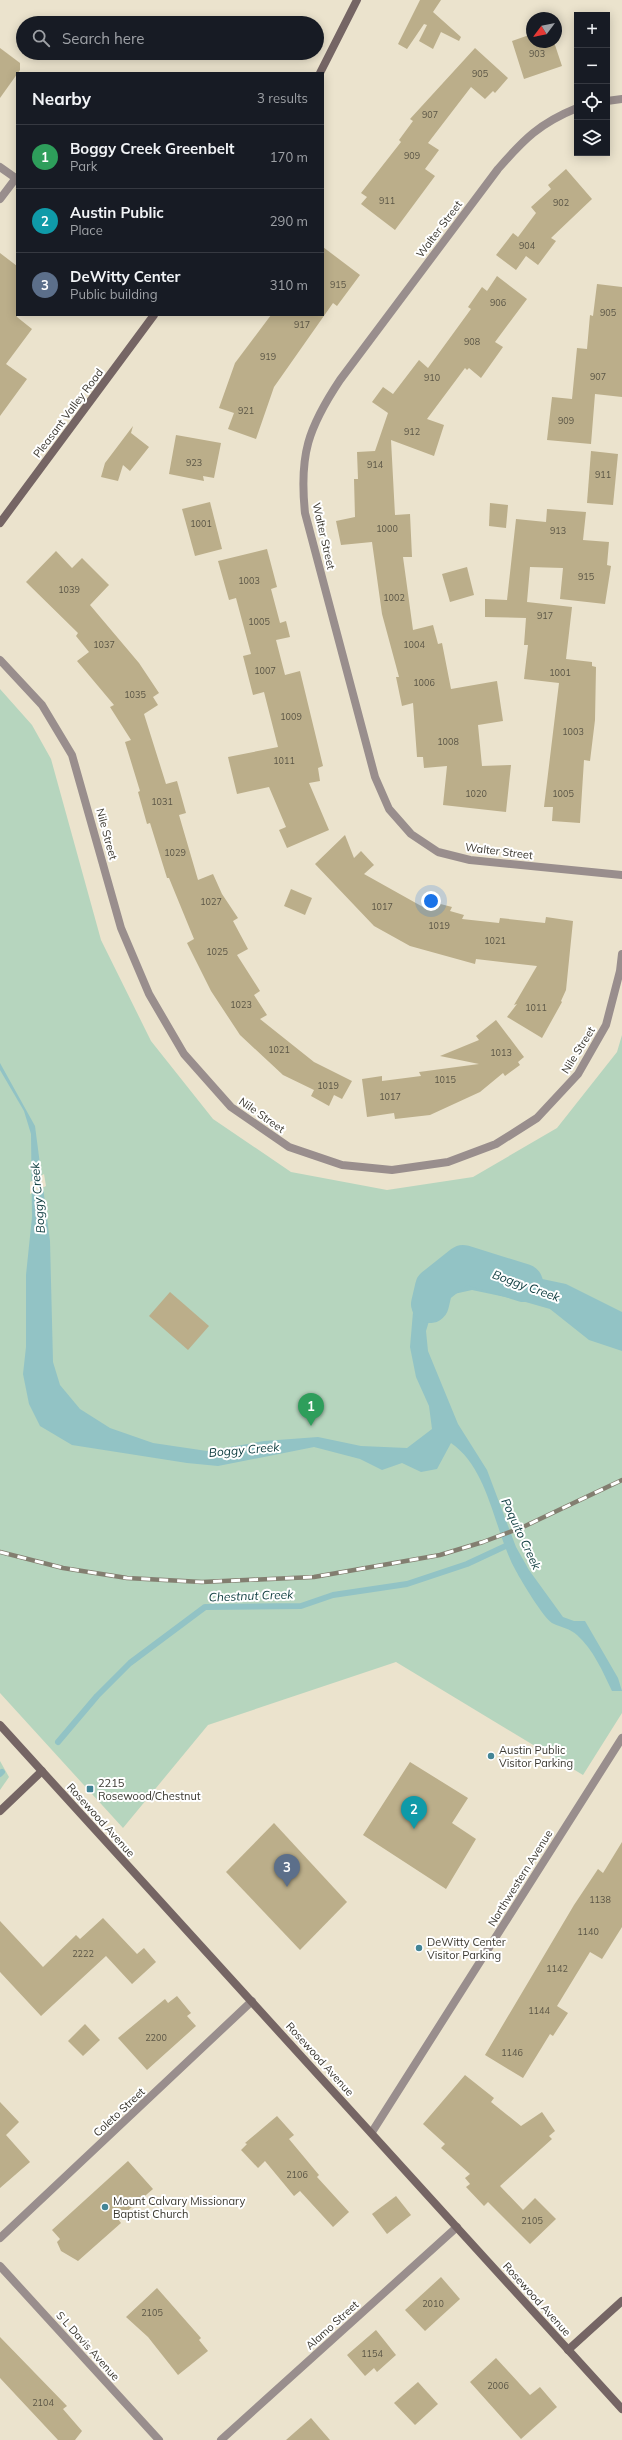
<!DOCTYPE html>
<meta charset="utf-8">
<style>
body{margin:0;font-family:Mulish,sans-serif;background:#20242c;color:#f1f3f6}
.controls{position:absolute;right:12px;top:12px;display:grid;overflow:hidden;border-radius:0px;box-shadow:0 2px 10px #0003}
.controls button{width:36px;height:36px;display:grid;place-items:center;padding:0;border:0;border-bottom:1px solid #363941;background:#171b24;color:#f1f3f6;font:20px sans-serif}
.compass{position:absolute;left:526px;top:12px;width:36px;height:36px;border-radius:50%;background:#171b24;box-shadow:0 2px 10px #0003;rotate:238deg}
.you{position:absolute;left:431px;top:901px;width:14px;height:14px;margin:-10px;border:3px solid #fff;border-radius:50%;background:#1a73e8;box-shadow:0 0 0 6px #1a73e833}
.badge{display:grid;place-items:center;width:26px;height:26px;border-radius:50%;background:#438596;color:#fff;font-size:13px;font-weight:700}
.pin{position:absolute;translate:-50% -33px;filter:drop-shadow(0 1px 2px #0008)}
.pin::after{content:'';position:absolute;top:21px;width:14px;height:12px;background:inherit;clip-path:polygon(0 0,100% 0,50% 100%)}
.list{margin:0;padding:0;list-style:none}
h2{display:flex;justify-content:space-between;align-items:center;height:52px;margin:0;padding:0 16px;font-size:17px}
h2 small{font-size:13px;font-weight:400;color:#9ea1a6}
.list li{display:grid;grid-template-columns:26px 1fr auto;gap:12px;align-items:center;box-sizing:border-box;height:64px;padding:0 16px;border-top:1px solid #363941}
.list b{display:block;font-size:15px;white-space:nowrap}
.list p{margin:0;font-size:13px;white-space:nowrap;color:#9ea1a6}
.list em{font-size:13px;font-style:normal;color:#9ea1a6}
.icon{flex:none;width:22px;height:22px;fill:none;stroke:currentColor;stroke-width:2;stroke-linecap:round;stroke-linejoin:round}
.map{position:relative;flex:none;width:622px;height:2440px;overflow:hidden}
.search{position:absolute;background:#171b24;box-shadow:0 2px 10px #0003;left:16px;top:16px;width:308px;height:44px;display:flex;align-items:center;gap:10px;box-sizing:border-box;padding:0 14px;border-radius:22px;color:#9ea1a6;font-size:15px}
.panel{position:absolute;background:#171b24;box-shadow:0 2px 10px #0003;left:16px;top:72px;width:308px;height:244px;border-radius:0px}
.map>svg:first-child{display:block}
.green{fill:#b6d5be}
.water{fill:#92c3c5}
.pier{fill:#ebe3cd}
.lines{fill:none;stroke-linecap:round;stroke-linejoin:round}
.stream{stroke:#92c3c5;stroke-width:6}
.river{stroke:#92c3c5;stroke-width:38}
.building{fill:#bbae8a}
.street{stroke:#998e8d;stroke-width:8}
.secondary{stroke:#756564;stroke-width:8}
.rail-casing{stroke:#837e70;stroke-width:4.5}
.rail{stroke:#fff;stroke-width:3;stroke-dasharray:9;stroke-linecap:butt}
.poi-dot{fill:#438596;stroke:#fff;stroke-width:1.5}
.labels{text-anchor:middle;stroke-width:4;stroke-linejoin:round;paint-order:stroke}
.number-label{font-size:9px;fill:#5b5646}
.street-label{font-size:11px;fill:#3b3830;stroke:#fff}
.poi-label{font-size:11px;fill:#3b3830;stroke:#fff;text-anchor:start}
.water-label{font-size:12px;font-style:italic;fill:#134043;stroke:#fff}
</style>
<div class="map">
<svg width="622" height="2440" viewBox="0 0 622 2440">
<rect width="100%" height="100%" fill="#ebe3cd"/>
<g class="green">
<path d="M0,689l32,36 19,34 50,181 50,101 62,78 78,53 96,18 86,-13 84,-49 60,-76 5,-17v678l-39,62 -187,-113 -188,63 -85,103 -123,-135z"/>
<path d="M0,1761l9,16 -9,13z"/>
</g>
<path class="water" d="M0,1063l35,63 15,115 3,121 7,23 20,24 30,19 43,15 54,8 57,-10 54,-4 43,9 46,2 25,-19 -3,-23 -13,-29 -6,-30 3,-35 19,-37 19,-10 54,6 61,13 56,28v39l-33,-11 -39,-31 -35,-10 -43,-9 -36,8 -10,33 2,20 30,73 29,46 29,77 13,23 34,47 11,4h11l33,57 4,13h-10c-9,-19 -19,-42 -35,-56 -6,-6 -17,-8 -25,-12 -9,-6 -30,-41 -36,-52 -22,-39 -26,-101 -65,-128l-14,26 -16,3 -19,-9 -20,7 -22,-11 -46,-12 -96,19 -31,-3 -115,-18 -32,-19 -11,-22 -6,-30 3,-27v-72l6,-58 -1,-83 -7,-23 -24,-41z"/>
<path class="pier" d="M44,1174l2,12 -16,8v-12z"/>
<g class="lines">
<g class="stream">
<path d="M58,1742l39,-46 33,-33 75,-56 96,-1 32,-11 74,-11 60,-20 43,-20"/>
<path d="M0,1774l2,-2"/>
</g>
<path class="river" d="M430,1304l4,-17 29,-23 61,19"/>
</g>
<g class="building">
<path d="M420,0h21l-8,12 28,25 -2,4 -18,-9 -8,17 -14,-8 8,-16 -3,-1 -17,25 -9,-5z"/>
<path d="M532,34v8h22l8,24 -38,13 -12,-38z"/>
<path d="M0,48l20,15v7l-20,28z"/>
<path d="M475,48l33,30 -13,15 -2,-2 -8,8 -14,-12 -43,56 11,7 -14,19 10,7 -40,54 -34,-26 6,-7 -6,-4 40,-51 -2,-2 14,-19 -3,-2z"/>
<path d="M566,169l26,30 -41,39 5,3 -18,24 -12,-9 -10,14 -20,-15 17,-22 5,4 18,-24 -5,-6 20,-18 -3,-4z"/>
<path d="M323,247l37,28 -23,31 -4,-3 -59,84 -18,52 -28,-10 6,-16 -15,-5 16,-45 36,-48h52z"/>
<path d="M0,253l17,13v51l15,12 -26,35 21,15 -27,37z"/>
<path d="M497,276l30,23 -32,43 8,5 -22,31 -12,-10 -2,2 -2,-2 -38,51 17,6 -10,31 -43,-16 4,75 15,-1 2,43h-9l10,73 20,-5 5,19 4,-1 9,46 46,-8 6,40 -25,4 4,41 29,-1 -5,47 -63,-7 4,-39 -23,2 -1,-11h-6l-4,-54 -11,3 -6,-29h3l-17,-63 -10,-72 -31,3 -5,-24 19,-4 -1,-38h4l-1,-27 18,-1 13,-38 -16,-11 11,-15 10,7 26,-34 9,8 43,-59 -3,-2 14,-20 5,4z"/>
<path d="M597,284l25,3v110l-27,-3 -4,50 -44,-4 5,-43 20,2 5,-51 10,1 3,-34 3,1z"/>
<path d="M133,426l-2,7 18,14 -19,24 -7,-6 -5,16 -17,-4 4,-14z"/>
<path d="M176,435l45,8 -7,35 -11,-2 1,5 -35,-7z"/>
<path d="M591,451l27,3 -5,51 -26,-2z"/>
<path d="M210,502l12,47 -27,7 -13,-47z"/>
<path d="M490,503l18,2 -2,23 -17,-2z"/>
<path d="M547,509l39,3 -3,28 26,2 -2,23 4,1 -6,38 -45,-5 3,-31 -33,-1 -3,35 45,5 -6,52 26,3v4l4,1 -1,53 -5,41 -6,-1 -4,63 -28,-2 1,-14h-9l15,-124 -35,-4 4,-34h-4l2,-27 -41,-1v-18l22,1 9,-81 30,3z"/>
<path d="M267,549l10,38 -6,2 9,34 6,-2 4,16 -14,3 9,35 15,-4 23,95 -5,2 2,13 -11,2 20,47 -42,18 -8,-18 7,-3 -17,-40 -32,7 -9,-37 50,-10 -14,-55 -11,3 -10,-39 8,-2 -15,-56 -7,2 -11,-39z"/>
<path d="M56,551l16,17 10,-10 27,27 -19,20 49,58 20,30 -6,4 5,8 -14,9 22,70 11,-3 9,32 -7,2 19,65 15,-6 9,20 16,24 -5,3 15,28 -11,6 23,36 -6,4 13,20 -7,4 54,43 38,19 -10,18 -8,-4 -5,11 -18,-10 3,-6 -31,-15 -43,-40 -29,-44 -24,-48 7,-4 -25,-61h-2l-17,-55 -3,1 -9,-32 2,-1 -15,-49 6,-2 -21,-33 4,-2 -37,-44 12,-9 -13,-16 2,-3 -52,-51z"/>
<path d="M467,567l7,28 -24,7 -8,-28z"/>
<path d="M345,835l9,23 7,-7 13,14 -10,9 59,33 1,-4 4,1 1,-3 23,6 -2,4 14,4 -2,4 37,4 1,-5 45,5 1,-6 27,4 -7,69 -5,11 1,1 -20,36 -35,-21 10,-13 -3,1 23,-39 -61,-7 -1,5 -65,-18 -36,-20 -59,-62z"/>
<path d="M291,889l21,9 -7,17 -21,-9z"/>
<path d="M496,1020l28,37 -6,5 2,3 -15,11 -2,-3 -23,19 -50,23 -35,4 -1,-6 -27,4 -5,-38 20,-3v5l39,-5 -2,-4 60,-8 -39,-8 39,-16 -3,-4z"/>
<path d="M170,1292l39,34 -21,24 -39,-34z"/>
<path d="M410,1762l58,36 -16,25 24,16 -30,50 -83,-54z"/>
<path d="M274,1823l73,79 -47,48 -74,-78z"/>
<path d="M622,1842v85l-20,32 -12,-7 -33,54 11,7 -15,23 -3,-2 -27,44 -38,-23 89,-150 24,-36 5,4z"/>
<path d="M103,1918l34,36 7,-6 12,14 -24,22 -26,-28 -65,60 -41,-44v-51l43,46 33,-32 4,4z"/>
<path d="M177,1996l14,17 -4,3 9,10 -49,44 -29,-32 47,-39 3,4z"/>
<path d="M85,2024l15,16 -17,16 -15,-15z"/>
<path d="M465,2075l29,23 -3,4 30,24 21,-14 13,19 -6,5 3,3 -52,47 23,24 12,-12 21,21 -26,25 -42,-42 -4,4 -18,-19 4,-3 -5,-6 5,-4 -29,-26 4,-4 -22,-20z"/>
<path d="M0,2102l19,20 -13,13 24,27 -30,26z"/>
<path d="M277,2116l17,19 -5,4 30,36 -2,2 32,35 -16,15 -33,-36 -6,5 -29,-35 -7,7 -17,-18 6,-6 -2,-1z"/>
<path d="M128,2161l25,28 -35,30 3,4 -43,38 -17,-10 -4,-9 3,-3 -8,-9z"/>
<path d="M396,2196l15,19 -24,19 -15,-20z"/>
<path d="M441,2277l19,22 -35,32 -20,-21z"/>
<path d="M157,2288l44,50 -2,2 9,11 -30,24 -30,-38 -22,-20z"/>
<path d="M376,2330l20,25 -19,17 -3,-4 -9,8 -18,-21z"/>
<path d="M0,2337l67,69 -4,3 19,22 -7,9h-17l-58,-62z"/>
<path d="M496,2358l34,37 10,-8 17,20 -36,32 -51,-57z"/>
<path d="M418,2382l20,22 -23,21 -21,-22z"/>
<path d="M311,2418l19,22h-44z"/>
</g>
<g class="lines">
<g class="street">
<path d="M607,101l15,-2"/>
<path d="M577,108c-37,15 -53,31 -79,61l-158,211c-32,48 -41,75 -35,133l70,264 14,32 22,25 27,18 32,8 152,15"/>
<path d="M0,167l17,12"/>
<path d="M0,199l16,-21"/>
<path d="M0,660l42,45 30,50 49,173 28,66 35,60 47,53 58,40 53,18 50,5 56,-8 48,-18 41,-26 41,-44 28,-49 14,-54 2,-17"/>
<path d="M372,2132l250,-394"/>
<path d="M0,2238l252,-237"/>
<path d="M0,2266l159,174"/>
<path d="M221,2440l236,-213"/>
</g>
<g class="secondary">
<path d="M320,73l37,-73"/>
<path d="M0,523l154,-208"/>
<path d="M0,1725l622,684"/>
<path d="M0,1811l42,-40"/>
<path d="M568,2350l54,-49"/>
</g>
<defs>
<path id="rail" d="M0,1552l63,16 64,10 75,4 112,-5 126,-22 43,-13 40,-15 99,-47"/>
</defs>
<use href="#rail" class="rail-casing"/>
<use href="#rail" class="rail"/>
</g>
<g class="poi-dot">
<circle cx="491" cy="1756" r="4"/>
<rect x="86" y="1785" width="8" height="8" rx="2"/>
<circle cx="419" cy="1948" r="4"/>
<circle cx="105" cy="2207" r="4"/>
</g>
<g class="labels">
<g class="number-label">
<text x="537" y="57">903</text>
<text x="480" y="77">905</text>
<text x="430" y="118">907</text>
<text x="412" y="159">909</text>
<text x="387" y="204">911</text>
<text x="561" y="206">902</text>
<text x="527" y="249">904</text>
<text x="338" y="288">915</text>
<text x="498" y="306">906</text>
<text x="608" y="316">905</text>
<text x="302" y="328">917</text>
<text x="472" y="345">908</text>
<text x="268" y="360">919</text>
<text x="598" y="380">907</text>
<text x="432" y="381">910</text>
<text x="246" y="414">921</text>
<text x="566" y="424">909</text>
<text x="412" y="435">912</text>
<text x="194" y="466">923</text>
<text x="375" y="468">914</text>
<text x="603" y="478">911</text>
<text x="201" y="527">1001</text>
<text x="387" y="532">1000</text>
<text x="558" y="534">913</text>
<text x="586" y="580">915</text>
<text x="249" y="584">1003</text>
<text x="69" y="593">1039</text>
<text x="394" y="601">1002</text>
<text x="545" y="619">917</text>
<text x="259" y="625">1005</text>
<text x="104" y="648">1037</text>
<text x="414" y="648">1004</text>
<text x="265" y="674">1007</text>
<text x="560" y="676">1001</text>
<text x="424" y="686">1006</text>
<text x="135" y="698">1035</text>
<text x="291" y="720">1009</text>
<text x="573" y="735">1003</text>
<text x="448" y="745">1008</text>
<text x="284" y="764">1011</text>
<text x="476" y="797">1020</text>
<text x="563" y="797">1005</text>
<text x="162" y="805">1031</text>
<text x="175" y="856">1029</text>
<text x="211" y="905">1027</text>
<text x="382" y="910">1017</text>
<text x="439" y="929">1019</text>
<text x="495" y="944">1021</text>
<text x="217" y="955">1025</text>
<text x="241" y="1008">1023</text>
<text x="536" y="1011">1011</text>
<text x="279" y="1053">1021</text>
<text x="501" y="1056">1013</text>
<text x="445" y="1083">1015</text>
<text x="328" y="1089">1019</text>
<text x="390" y="1100">1017</text>
<text x="600" y="1903">1138</text>
<text x="588" y="1935">1140</text>
<text x="83" y="1957">2222</text>
<text x="557" y="1972">1142</text>
<text x="539" y="2014">1144</text>
<text x="156" y="2041">2200</text>
<text x="512" y="2056">1146</text>
<text x="297" y="2178">2106</text>
<text x="532" y="2224">2105</text>
<text x="433" y="2307">2010</text>
<text x="152" y="2316">2105</text>
<text x="372" y="2357">1154</text>
<text x="498" y="2389">2006</text>
<text x="43" y="2406">2104</text>
</g>
<g class="street-label">
<text transform="translate(439 229) rotate(-53)" y="4">Walter Street</text>
<text transform="translate(68 413) rotate(-53)" y="4">Pleasant Valley Road</text>
<text transform="translate(324 536) rotate(77)" y="4">Walter Street</text>
<text transform="translate(107 834) rotate(75)" y="4">Nile Street</text>
<text transform="translate(499 851) rotate(7)" y="4">Walter Street</text>
<text transform="translate(578 1050) rotate(-58)" y="4">Nile Street</text>
<text transform="translate(262 1115) rotate(35)" y="4">Nile Street</text>
<text transform="translate(101 1820) rotate(48)" y="4">Rosewood Avenue</text>
<text transform="translate(520 1878) rotate(-58)" y="4">Northwestern Avenue</text>
<text transform="translate(320 2059) rotate(48)" y="4">Rosewood Avenue</text>
<text transform="translate(119 2112) rotate(-43)" y="4">Coleto Street</text>
<text transform="translate(537 2299) rotate(48)" y="4">Rosewood Avenue</text>
<text transform="translate(332 2325) rotate(-42)" y="4">Alamo Street</text>
<text transform="translate(88 2346) rotate(48)" y="4">S L Davis Avenue</text>
</g>
<g class="poi-label">
<text x="499" y="1754">Austin Public<tspan x="499" dy="13">Visitor Parking</tspan></text>
<text x="98" y="1787">2215<tspan x="98" dy="13">Rosewood/Chestnut</tspan></text>
<text x="427" y="1946">DeWitty Center<tspan x="427" dy="13">Visitor Parking</tspan></text>
<text x="113" y="2205">Mount Calvary Missionary<tspan x="113" dy="13">Baptist Church</tspan></text>
</g>
<g class="water-label">
<text transform="translate(38 1198) rotate(-95)" y="4">Boggy Creek</text>
<text transform="translate(526 1286) rotate(20)" y="4">Boggy Creek</text>
<text transform="translate(244 1450) rotate(-5)" y="4">Boggy Creek</text>
<text transform="translate(521 1534) rotate(65)" y="4">Poquito Creek</text>
<text transform="translate(251 1596) rotate(-2)" y="4">Chestnut Creek</text>
</g>
</g>
</svg>
<div class="controls">
<button>+</button>
<button>−</button>
<button><svg class="icon" aria-label="locate" viewBox="0 0 24 24"><circle cx="12" cy="12" r="6"/><path d="M12 2v4M12 18v4M2 12h4M18 12h4"/></svg></button>
<button><svg class="icon" aria-label="layers" viewBox="0 0 24 24"><path d="M12 4l9 5-9 5-9-5zM3 14l9 5 9-5"/></svg></button>
</div>
<svg class="compass" viewBox="-18 -18 36 36"><path d="M0-13l5 13h-10z" fill="#e53935"/><path d="M0 13l5-13h-10z" fill="#9ea1a6"/></svg>
<div class="you"></div>
<div class="pin badge" style="left:311px;top:1426px;background:#2e9e5b">1</div>
<div class="pin badge" style="left:414px;top:1829px;background:#0f9aa8">2</div>
<div class="pin badge" style="left:287px;top:1887px;background:#5c6f8a">3</div>
<div class="search"><svg class="icon" aria-label="search" viewBox="0 0 24 24"><circle cx="10" cy="10" r="6"/><path d="M15 15l6 6"/></svg>Search here</div>
<section class="panel">
<h2>Nearby<small>3 results</small></h2>
<ul class="list">
<li><span class="badge" style="background:#2e9e5b">1</span><div><b>Boggy Creek Greenbelt</b><p>Park</p></div><em>170 m</em></li>
<li><span class="badge" style="background:#0f9aa8">2</span><div><b>Austin Public</b><p>Place</p></div><em>290 m</em></li>
<li><span class="badge" style="background:#5c6f8a">3</span><div><b>DeWitty Center</b><p>Public building</p></div><em>310 m</em></li>
</ul>
</section>
</div>
